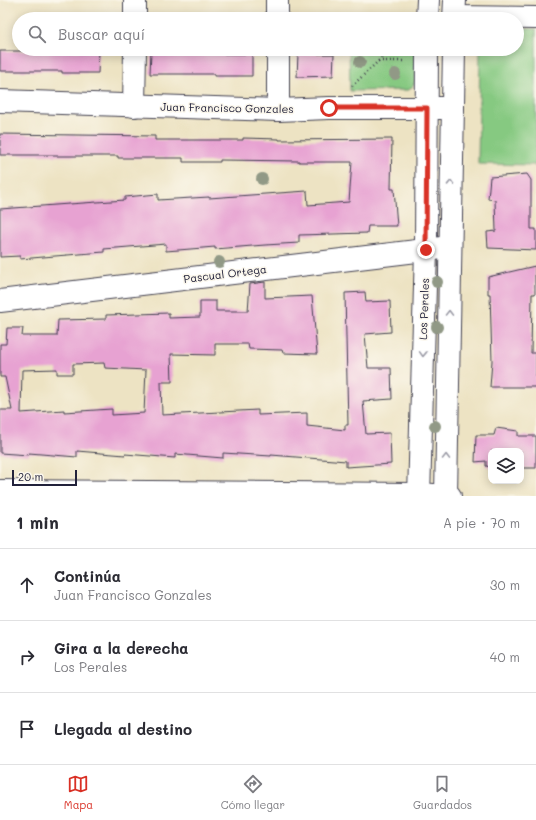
<!DOCTYPE html>
<html lang="es">
<meta charset="utf-8">
<style>
body{margin:0;font-family:Mali,sans-serif;background:#f2f2f3;color:#2b2b33}
.controls{position:absolute;right:12px;bottom:12px;display:grid;overflow:hidden;border-radius:8px;box-shadow:0 2px 10px #0003}
.controls button{width:36px;height:36px;display:grid;place-items:center;padding:0;border:0;border-bottom:1px solid #e1e1e2;background:#fff;color:#2b2b33;font:20px sans-serif}
.scale{position:absolute;left:12px;bottom:10px;width:65px;box-sizing:border-box;padding-left:4px;border:2px solid #22223b;border-top:0;font-size:11px;line-height:14px;white-space:nowrap;color:#22223b;-webkit-text-stroke:3px #fbf7ec;paint-order:stroke}
.stop{position:absolute;width:12px;height:12px;margin:-9px;border:3px solid #d93025;border-radius:50%;background:#fff}
.stop.end{background:#d93025;border-color:#fff;box-shadow:0 1px 4px #0008}
.list{margin:0;padding:0;list-style:none}
h2{display:flex;justify-content:space-between;align-items:center;height:52px;margin:0;padding:0 16px;font-size:17px}
h2 small{font-size:13px;font-weight:400;color:#7c7c81}
.list li{display:grid;grid-template-columns:26px 1fr auto;gap:12px;align-items:center;box-sizing:border-box;height:72px;padding:0 16px;border-top:1px solid #e1e1e2}
.list b{display:block;font-size:15px;white-space:nowrap}
.list p{margin:0;font-size:13px;white-space:nowrap;color:#7c7c81}
.list em{font-size:13px;font-style:normal;color:#7c7c81}
.icon{flex:none;width:22px;height:22px;fill:none;stroke:currentColor;stroke-width:2;stroke-linecap:round;stroke-linejoin:round}
.map{position:relative;flex:none;width:536px;height:496px;overflow:hidden}
.search{position:absolute;background:#fff;box-shadow:0 2px 10px #0003;left:12px;right:12px;top:12px;height:44px;display:flex;align-items:center;gap:10px;box-sizing:border-box;padding:0 14px;border-radius:22px;color:#7c7c81;font-size:15px}
.sheet{height:268px;background:#fff}
nav{display:flex;justify-content:space-around;align-items:center;box-sizing:border-box;height:56px;border-top:1px solid #e1e1e2;background:#fff;font-size:11px;color:#7c7c81}
nav a{display:grid;justify-items:center;gap:2px}
nav .on{color:#d93025}
.map>svg:first-child{display:block}
.green{fill:#86c981;stroke:#54765e}
.building{fill:#e7a2d2;fill-rule:evenodd}
.lines{fill:none;stroke-linecap:round;stroke-linejoin:round}
.minor-casing{stroke:#403f4f;stroke-width:24}
.major-casing{stroke:#403f4f;stroke-width:24}
.path{stroke:#403f4f;stroke-width:2.5;stroke-dasharray:1 3;stroke-linecap:butt}
.minor{stroke:#fff;stroke-width:22}
.major{stroke:#fff;stroke-width:22}
.tree{fill:#919986}
.oneway{stroke:#9c9ca7}
.route{stroke:#d93025;stroke-width:5}
.labels{text-anchor:middle;stroke-width:3;stroke-linejoin:round;paint-order:stroke}
.street-label{font-size:11px;fill:#22223b;stroke:#fbf7ec}
</style>
<div class="map">
<svg width="536" height="496" viewBox="0 0 536 496">
<rect width="100%" height="100%" fill="#fbf7ec"/>
<filter id="ink" filterUnits="userSpaceOnUse"><feTurbulence type="fractalNoise" baseFrequency=".025" numOctaves="2"/><feDisplacementMap in="SourceGraphic" scale="8" xChannelSelector="R" yChannelSelector="G"/><feConvolveMatrix kernelMatrix="1 2 1 2 8 2 1 2 1" color-interpolation-filters="sRGB"/></filter>
<filter id="wash" filterUnits="userSpaceOnUse"><feTurbulence type="fractalNoise" baseFrequency=".012" numOctaves="4" result="noise"/><feDisplacementMap in="SourceGraphic" scale="16" xChannelSelector="R" yChannelSelector="G"/><feGaussianBlur stdDeviation="0.9" result="paint"/><feColorMatrix in="noise" values="0 0 0 0 0 0 0 0 0 0 0 0 0 0 0 0 0 1.4 0 .05"/><feComposite in="paint" operator="in"/></filter>
<g filter="url(#wash)">
<rect width="100%" height="100%" fill="#ede3c3"/>
<g class="green">
<path d="M349,15l67,1v3h-67z"/>
<path d="M517,28l19,1v136l-58,-1 2,-115h37z"/>
<path d="M349,49h67v28l-2,8 -5,5 -59,1z"/>
</g>
<g id="blocks">
<g class="building">
<path d="M0,51h99l-1,22h-36v-2h-62z"/>
<path d="M151,52l36,1v1h65v22h-37v-2h-65z"/>
<path d="M298,54h36l-1,22 -36,1z"/>
<path d="M0,134l155,2v4h88v-2l36,1v1l113,-1 -1,50h3l3,37h-29l-1,7 -68,2v8l-34,2 -50,4v-2l-49,4v-7l-62,5v3l-49,4 -35,3v-3l-20,1v-48l125,-9v-3l33,-3v6l51,-3v1l98,-7 1,14 41,-3 3,-40h-53v-1l-79,-1v2h-37v-4h-65v-2h-65l1,-1h-54z"/>
<path d="M527,174l4,6v49h5v21l-48,-2 -1,-16 9,-1 -1,-31 -7,-1 2,-22z"/>
<path d="M535,266v28h-3l-1,59h5v34h-46l2,-26 -2,-67h-2v-17z"/>
<path d="M265,282v16l47,-2 5,58 -34,-1 -1,-3 -33,-1 -1,-5h-33v11l-44,-1 1,28h-11l1,33 96,-5v5l49,-2v13l38,4v-5h3l-3,-132 20,-1 1,10 24,-1 1,31 -26,2 3,34h23l1,31 -29,2 3,33 24,-1 1,31 -45,3v-6l-75,-6v1l-48,-3v5l-48,-4v4l-50,-4v1l-48,-4v6l-48,-4v2l-29,-2v-43h12l-7,-33h-5v-33h6l1,-16h16l-1,8h35l1,-16 48,-1v-4l63,-2v5l31,-1v-16h16v10h32l2,-27zM104,363l1,5 41,2 -2,43 -32,2v-6l-48,3v-2l-43,3 1,-43 35,-1v5h16v-10z"/>
<path d="M496,428l22,3v5h18v32h-15v-17h-30v16l-5,-1v-5l-11,1 1,-27h18z"/>
</g>
</g>
</g>
<g filter="url(#ink)">
<use href="#blocks" fill-opacity="0" stroke="#403f4f" stroke-width="1"/>
<g class="lines">
<defs>
<g id="minor">
<path d="M277,0v19"/>
<path d="M454,17l82,1"/>
<path d="M135,19v-19"/>
<path d="M278,49v61"/>
<path d="M0,101l278,9 51,-2h124"/>
<path d="M134,106l1,-57"/>
<path d="M0,301l450,-54"/>
<path d="M0,491l418,3 32,2"/>
</g>
<g id="major">
<path d="M427,19l1,-19"/>
<path d="M454,19l1,-19"/>
<path d="M419,496l7,-246 1,-201"/>
<path d="M446,496l8,-447"/>
</g>
</defs>
<use href="#minor" class="minor-casing"/>
<use href="#major" class="major-casing"/>
<g class="path">
<path d="M378,61h27"/>
<path d="M352,86l39,-37"/>
</g>
<use href="#minor" class="minor"/>
<use href="#major" class="major"/>
</g>
<g class="tree">
<circle cx="360" cy="62" r="6"/>
<circle cx="395" cy="74" r="6"/>
<circle cx="262" cy="179" r="6"/>
<circle cx="219" cy="262" r="6"/>
<circle cx="437" cy="282" r="6"/>
<circle cx="437" cy="327" r="6"/>
<circle cx="435" cy="426" r="6"/>
</g>
<defs><path id="oneway-chevron" d="M-2-3.5L2.5 0L-2 3.5" fill="none" stroke-width="1.6" stroke-linecap="round" stroke-linejoin="round"/></defs>
<g class="oneway">
<use href="#oneway-chevron" transform="translate(451 183) rotate(-88)"/>
<use href="#oneway-chevron" transform="translate(449 313) rotate(-89)"/>
<use href="#oneway-chevron" transform="translate(423 354) rotate(92)"/>
<use href="#oneway-chevron" transform="translate(446 457) rotate(-89)"/>
</g>
</g>
<g class="lines" filter="url(#ink)">
<path class="route" d="M329,108h98l-1,142"/>
</g>
<g class="labels">
<g class="street-label">
<text transform="translate(227 108) rotate(1)" y="4">Juan Francisco Gonzales</text>
<text transform="translate(225 274) rotate(-7)" y="4">Pascual Ortega</text>
<text transform="translate(424 309) rotate(-88)" y="4">Los Perales</text>
</g>
</g>
</svg>
<div class="controls">
<button><svg class="icon" aria-label="layers" viewBox="0 0 24 24"><path d="M12 4l9 5-9 5-9-5zM3 14l9 5 9-5"/></svg></button>
</div>
<div class="scale">20 m</div>
<div class="stop" style="left:329px;top:108px"></div>
<div class="stop end" style="left:426px;top:250px"></div>
<div class="search"><svg class="icon" aria-label="search" viewBox="0 0 24 24"><circle cx="10" cy="10" r="6"/><path d="M15 15l6 6"/></svg>Buscar aquí</div>
</div>
<section class="sheet">
<h2>1 min<small>A pie · 70 m</small></h2>
<ul class="list">
<li><svg class="icon" aria-label="ahead" viewBox="0 0 24 24"><path d="M12 20V5M6 11l6-6 6 6"/></svg><div><b>Continúa</b><p>Juan Francisco Gonzales</p></div><em>30 m</em></li>
<li><svg class="icon" aria-label="right" viewBox="0 0 24 24"><path d="M7 20v-9h11M14 6l5 5-5 5"/></svg><div><b>Gira a la derecha</b><p>Los Perales</p></div><em>40 m</em></li>
<li><svg class="icon" aria-label="arrive" viewBox="0 0 24 24"><path d="M6 21V4h12l-3 4 3 4H6"/></svg><div><b>Llegada al destino</b></div></li>
</ul>
</section>
<nav>
<a class="on"><svg class="icon" aria-label="map" viewBox="0 0 24 24"><path d="M3 6l6-2 6 2 6-2v14l-6 2-6-2-6 2zM9 4v14M15 6v14"/></svg>Mapa</a>
<a><svg class="icon" aria-label="directions" viewBox="0 0 24 24"><path d="M12 3l9 9-9 9-9-9zM9 14v-3h6M13 9l2 2-2 2"/></svg>Cómo llegar</a>
<a><svg class="icon" aria-label="saved" viewBox="0 0 24 24"><path d="M7 4h10v16l-5-4-5 4z"/></svg>Guardados</a>
</nav>
